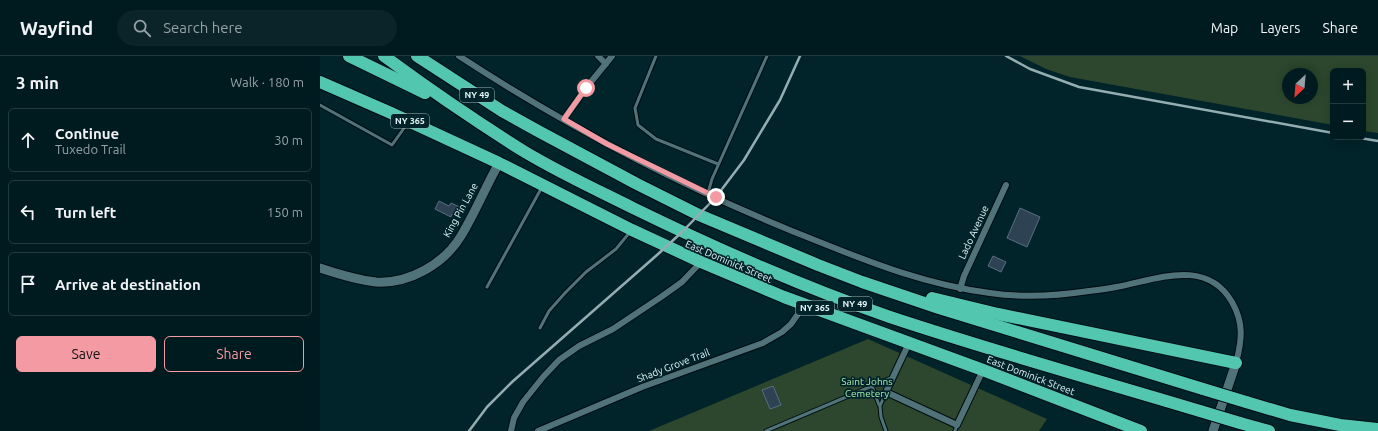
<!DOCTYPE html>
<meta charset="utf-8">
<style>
body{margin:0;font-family:Ubuntu,sans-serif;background:#0a2429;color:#f1f3f6}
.controls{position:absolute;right:12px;top:12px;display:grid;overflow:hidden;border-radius:6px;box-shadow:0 2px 10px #0003}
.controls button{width:36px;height:36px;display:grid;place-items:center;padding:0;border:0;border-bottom:1px solid #22393e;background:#001b20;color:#f1f3f6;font:20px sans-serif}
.compass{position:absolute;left:962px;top:12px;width:36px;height:36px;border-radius:50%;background:#001b20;box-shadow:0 2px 10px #0003;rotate:206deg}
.stop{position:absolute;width:12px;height:12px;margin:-9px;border:3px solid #f49aa2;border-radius:50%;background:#fff}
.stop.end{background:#f49aa2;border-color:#fff;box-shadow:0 1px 4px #0008}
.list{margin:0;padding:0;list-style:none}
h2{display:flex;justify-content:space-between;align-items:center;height:52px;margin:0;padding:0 16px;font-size:17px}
h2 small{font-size:13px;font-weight:400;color:#95a1a5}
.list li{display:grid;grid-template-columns:26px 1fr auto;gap:12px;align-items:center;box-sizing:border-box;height:64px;margin:0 8px 8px;padding:0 8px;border:1px solid #22393e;border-radius:6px}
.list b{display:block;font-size:15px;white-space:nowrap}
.list p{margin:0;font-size:13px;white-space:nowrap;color:#95a1a5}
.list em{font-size:13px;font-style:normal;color:#95a1a5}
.actions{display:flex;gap:8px;padding:12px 16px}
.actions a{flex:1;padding:9px 0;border:1px solid #f49aa2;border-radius:6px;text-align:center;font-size:14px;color:#f49aa2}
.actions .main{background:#f49aa2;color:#111}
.icon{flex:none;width:22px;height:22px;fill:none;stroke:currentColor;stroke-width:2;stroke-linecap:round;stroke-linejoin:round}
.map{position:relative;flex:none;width:1058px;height:375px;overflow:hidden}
header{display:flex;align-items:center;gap:24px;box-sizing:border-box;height:56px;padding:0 20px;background:#001b20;border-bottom:1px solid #22393e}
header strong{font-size:19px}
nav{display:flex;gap:22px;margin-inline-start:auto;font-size:14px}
.search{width:280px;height:36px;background:#0a2429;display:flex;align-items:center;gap:10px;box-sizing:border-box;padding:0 14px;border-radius:22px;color:#95a1a5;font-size:15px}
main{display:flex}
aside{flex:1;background:#001b20}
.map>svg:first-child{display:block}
.green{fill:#2c472d;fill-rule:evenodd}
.building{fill:#2d4354;stroke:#576e82}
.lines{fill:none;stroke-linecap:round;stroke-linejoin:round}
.lane-casing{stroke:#000c11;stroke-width:5}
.street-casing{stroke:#000c11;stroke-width:8}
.secondary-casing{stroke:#000c11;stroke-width:11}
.highway-casing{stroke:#000c11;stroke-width:14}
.lane{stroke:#50737a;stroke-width:3}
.street{stroke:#50737a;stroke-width:6}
.secondary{stroke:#50737a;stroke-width:9}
.highway{stroke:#53c6b0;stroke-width:12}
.rail{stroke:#94adb1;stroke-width:2.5}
.highway-bridge-casing{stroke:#000c11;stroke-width:14;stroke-linecap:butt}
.highway-bridge{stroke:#53c6b0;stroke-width:12}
.route{stroke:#f49aa2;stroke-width:5}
.labels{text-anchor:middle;stroke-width:3.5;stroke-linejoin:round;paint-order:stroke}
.shield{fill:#00242a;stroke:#9eb6ba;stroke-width:1}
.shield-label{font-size:9px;font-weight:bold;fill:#e2f5f8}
.street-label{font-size:10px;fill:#e2f5f8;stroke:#00242a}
.park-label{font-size:10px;fill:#acf0b0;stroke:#00242a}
</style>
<header>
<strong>Wayfind</strong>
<div class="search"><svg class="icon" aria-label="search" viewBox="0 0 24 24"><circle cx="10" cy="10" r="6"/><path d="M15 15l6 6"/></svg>Search here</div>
<nav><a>Map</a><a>Layers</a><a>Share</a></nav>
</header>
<main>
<aside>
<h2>3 min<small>Walk · 180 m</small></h2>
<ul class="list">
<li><svg class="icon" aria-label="ahead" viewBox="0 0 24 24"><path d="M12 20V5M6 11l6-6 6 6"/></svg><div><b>Continue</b><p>Tuxedo Trail</p></div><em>30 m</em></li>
<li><svg class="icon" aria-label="left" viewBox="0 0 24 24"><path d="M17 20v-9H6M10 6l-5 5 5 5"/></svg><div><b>Turn left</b></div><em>150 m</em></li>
<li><svg class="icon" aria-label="arrive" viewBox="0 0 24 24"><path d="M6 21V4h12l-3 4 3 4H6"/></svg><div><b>Arrive at destination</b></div></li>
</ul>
<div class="actions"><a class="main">Save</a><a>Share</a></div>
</aside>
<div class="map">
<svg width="1058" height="375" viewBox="0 0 1058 375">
<rect width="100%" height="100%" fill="#00242a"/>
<g class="green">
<path d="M700,0h358v77l-15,-2v-60h-30v54l-263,-48 -24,-8zM968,18h24v24h-24z"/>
<path d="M548,283l179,80 -8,12h-390z"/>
</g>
<g class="building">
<path d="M119,145l10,5 2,-3 11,5 -5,9 -5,-3 -1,3 -16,-8z"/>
<path d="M700,152l20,9 -13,30 -20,-9z"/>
<path d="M673,200l13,6 -5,10 -13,-6z"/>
<path d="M453,330l8,19 -11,4 -8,-19z"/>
</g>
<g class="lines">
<defs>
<g id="lane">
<path d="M336,0l-21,52 3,17 18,14 62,25"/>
<path d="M0,49l72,40 15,-21"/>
<path d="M388,137l4,-14 55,-123"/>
<path d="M167,231l55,-100"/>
<path d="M220,272l9,-17 16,-18 21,-21 30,-23 14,-17"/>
<path d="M552,330l7,19"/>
<path d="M566,336l-6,14 1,11 5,14"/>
<path d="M446,375l125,-53"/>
<path d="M635,375l2,-6"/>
</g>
<g id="street">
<path d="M139,0c112,73 233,136 358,185 57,23 111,44 173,52 33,5 66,3 99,-2 9,-1 18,-2 27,-4 39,-7 90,-30 116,15 12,21 10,38 4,61"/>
<path d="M278,0l8,8"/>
<path d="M244,63l22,-31 26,-32"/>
<path d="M640,233l4,-13 42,-91"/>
<path d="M589,287l-23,49 71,33 26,-55"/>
<path d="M191,375l3,-13 9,-16 20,-25 16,-17 20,-14 34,-17 48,-32 21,-15 19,-20"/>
<path d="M218,375l104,-44 121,-44 19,-11 9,-8 14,-20"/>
</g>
<g id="secondary">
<path d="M0,212c18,6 37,12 56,14 33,2 68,-18 85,-46 14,-23 25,-50 38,-73"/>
<path d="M893,375l23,-68"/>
</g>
<g id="highway">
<path d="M29,0l76,37"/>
<path d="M64,0c46,34 93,66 141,96 35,21 72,38 108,56 84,41 169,79 257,109 102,34 207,63 310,94"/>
<path d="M97,0l85,55 36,20 99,53 62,31 119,50 44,17 77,26 264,81"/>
<path d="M0,26l71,31 108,50 133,67 69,32 83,35 199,73 158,61"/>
<path d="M612,242l66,16 238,49"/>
<path d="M926,346l44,13 50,10 38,4"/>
<path d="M920,367l29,8"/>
</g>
</defs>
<use href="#lane" class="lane-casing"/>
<use href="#street" class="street-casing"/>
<use href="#secondary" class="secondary-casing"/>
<use href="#highway" class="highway-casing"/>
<use href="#lane" class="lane"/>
<use href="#street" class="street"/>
<use href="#secondary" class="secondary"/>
<use href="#highway" class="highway"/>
<g class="rail">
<path d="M686,0l24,13 49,18 254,46"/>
<path d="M1034,81l24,4"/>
<path d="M149,375l18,-24 25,-25 145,-127 25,-23 34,-35 28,-37 36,-60 20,-44"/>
</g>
<defs>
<g id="highway-bridge">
<path d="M883,333l43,13"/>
<path d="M880,355l40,12"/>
</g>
</defs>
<use href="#highway-bridge" class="highway-bridge-casing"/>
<use href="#highway-bridge" class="highway-bridge"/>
</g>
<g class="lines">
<path class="route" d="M266,32l-22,31 43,25 109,53"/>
</g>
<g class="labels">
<g class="shield">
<rect x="140" y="32" width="34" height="14" rx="3"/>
<rect x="71" y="58" width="38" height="14" rx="3"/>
<rect x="518" y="241" width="34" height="14" rx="3"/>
<rect x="476" y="245" width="38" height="14" rx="3"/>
</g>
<g class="shield-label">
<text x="157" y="42">NY 49</text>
<text x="90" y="68">NY 365</text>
<text x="535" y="251">NY 49</text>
<text x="495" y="255">NY 365</text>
</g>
<g class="street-label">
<text transform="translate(140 154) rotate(-61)" y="4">King Pin Lane</text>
<text transform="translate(653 176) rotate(-65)" y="4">Lado Avenue</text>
<text transform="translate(409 205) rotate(23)" y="4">East Dominick Street</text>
<text transform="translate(353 309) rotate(-21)" y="4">Shady Grove Trail</text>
<text transform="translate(711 319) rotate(21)" y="4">East Dominick Street</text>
</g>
<g class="park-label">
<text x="547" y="329">Saint Johns<tspan x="547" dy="12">Cemetery</tspan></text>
</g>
</g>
</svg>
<div class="controls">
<button>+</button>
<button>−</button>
</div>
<svg class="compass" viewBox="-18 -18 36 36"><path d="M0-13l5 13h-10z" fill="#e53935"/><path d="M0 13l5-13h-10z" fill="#95a1a5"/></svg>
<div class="stop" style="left:266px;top:32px"></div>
<div class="stop end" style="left:396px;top:141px"></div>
</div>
</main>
